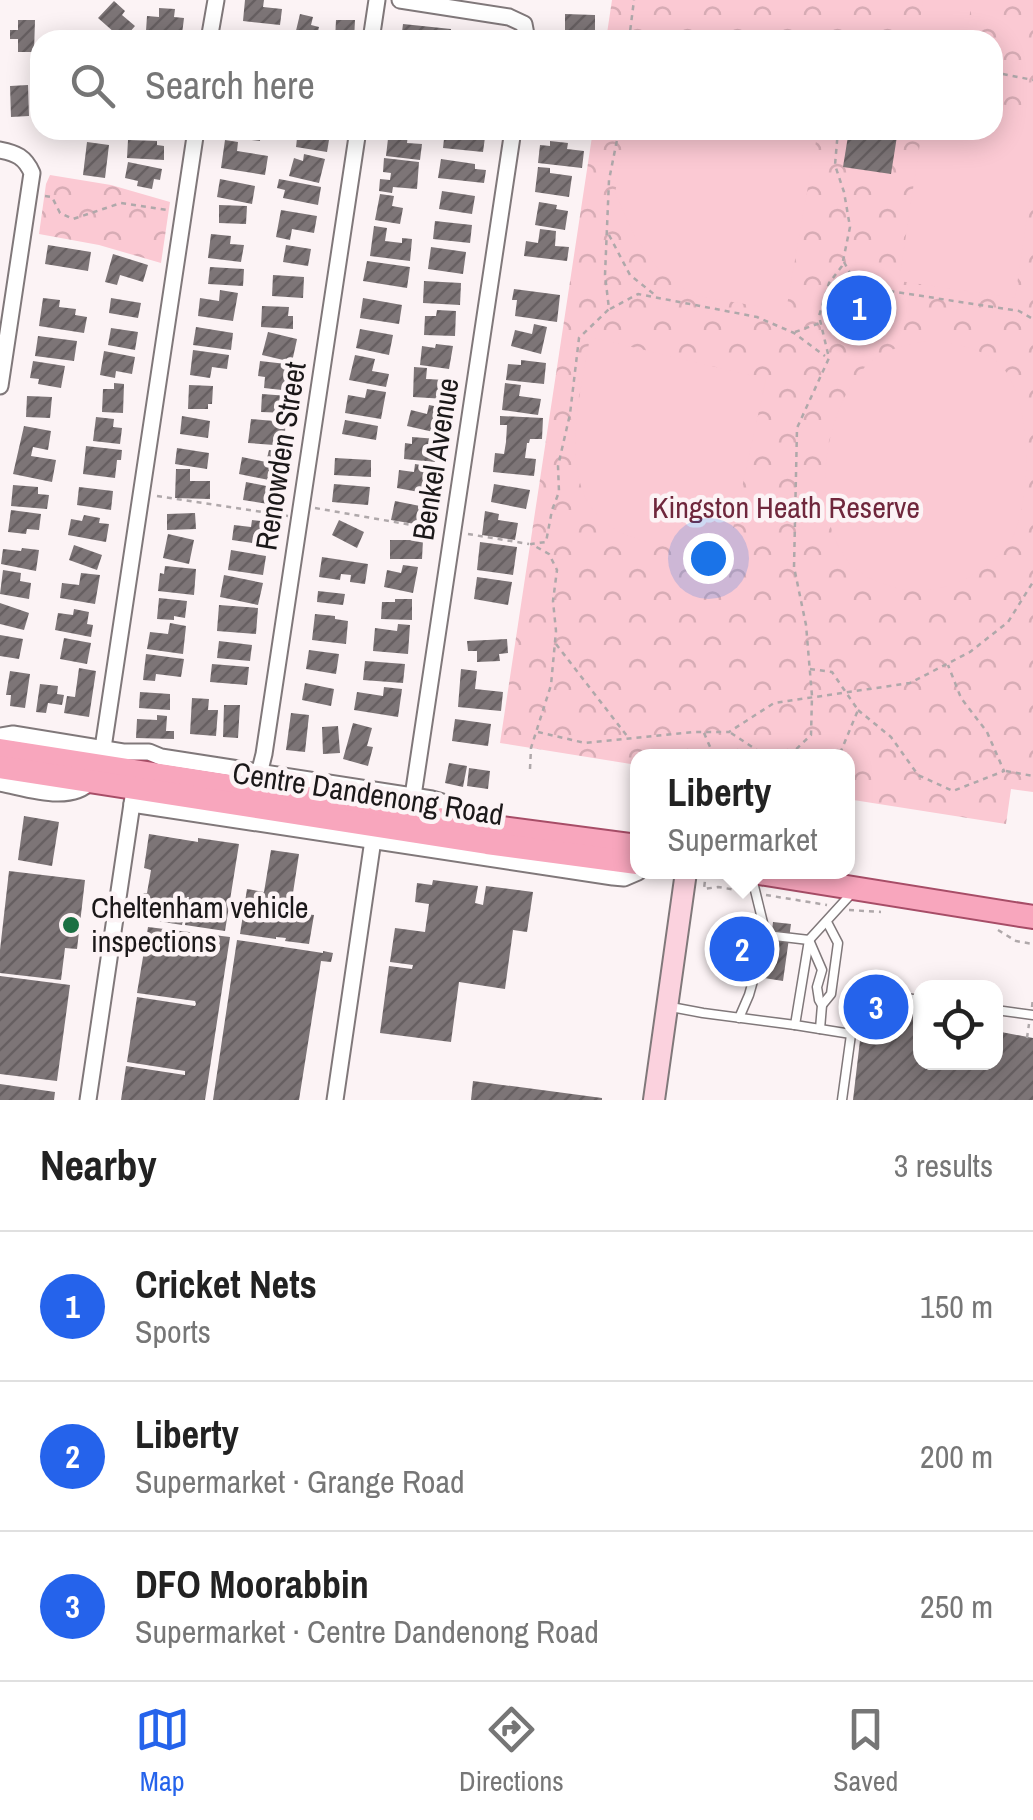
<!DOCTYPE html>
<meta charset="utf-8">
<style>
body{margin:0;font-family:"Archivo Narrow",sans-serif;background:#f6f6f6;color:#222}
.controls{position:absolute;right:30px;bottom:30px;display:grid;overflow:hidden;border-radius:20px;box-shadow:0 5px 25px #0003}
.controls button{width:90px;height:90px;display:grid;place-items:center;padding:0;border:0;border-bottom:2px solid #e0e0e0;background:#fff;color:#222;font:50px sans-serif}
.you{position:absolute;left:708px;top:558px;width:35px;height:35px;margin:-25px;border:8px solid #fff;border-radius:50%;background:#1a73e8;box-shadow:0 0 0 15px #1a73e833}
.badge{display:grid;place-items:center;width:65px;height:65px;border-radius:50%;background:#2563eb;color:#fff;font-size:32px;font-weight:700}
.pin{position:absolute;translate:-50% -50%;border:5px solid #fff;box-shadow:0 2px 10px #0006}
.popup{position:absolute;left:630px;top:749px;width:225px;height:130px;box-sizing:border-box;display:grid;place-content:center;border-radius:20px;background:#fff;filter:drop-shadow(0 2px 8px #0005);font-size:32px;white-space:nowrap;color:#767676}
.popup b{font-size:38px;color:#222}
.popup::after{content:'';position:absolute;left:50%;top:100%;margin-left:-20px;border:20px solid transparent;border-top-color:#fff}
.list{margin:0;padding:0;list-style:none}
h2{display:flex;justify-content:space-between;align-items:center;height:130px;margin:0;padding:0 40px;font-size:42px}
h2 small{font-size:32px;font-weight:400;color:#767676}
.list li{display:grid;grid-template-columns:65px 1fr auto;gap:30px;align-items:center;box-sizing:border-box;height:150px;padding:0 40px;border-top:2px solid #e0e0e0}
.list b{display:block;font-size:38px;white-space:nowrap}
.list p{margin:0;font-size:32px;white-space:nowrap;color:#767676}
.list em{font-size:32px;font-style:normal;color:#767676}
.icon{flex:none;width:55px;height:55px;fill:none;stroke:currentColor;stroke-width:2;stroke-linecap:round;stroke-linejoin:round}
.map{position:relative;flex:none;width:1033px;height:1100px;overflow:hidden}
.search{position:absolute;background:#fff;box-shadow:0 5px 25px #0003;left:30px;right:30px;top:30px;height:110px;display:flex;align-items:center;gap:25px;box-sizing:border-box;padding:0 35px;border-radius:30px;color:#767676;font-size:38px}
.sheet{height:580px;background:#fff}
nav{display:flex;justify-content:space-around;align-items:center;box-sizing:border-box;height:140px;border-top:2px solid #e0e0e0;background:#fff;font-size:28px;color:#767676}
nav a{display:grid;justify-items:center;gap:5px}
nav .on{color:#2563eb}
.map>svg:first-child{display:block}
.forest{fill:url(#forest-crowns)}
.pitch{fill:#fbc9d3}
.building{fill:url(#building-hatch)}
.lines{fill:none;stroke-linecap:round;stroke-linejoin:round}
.service-casing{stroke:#80787a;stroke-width:11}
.minor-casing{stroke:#80787a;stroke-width:19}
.secondary-casing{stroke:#80787a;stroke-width:24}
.primary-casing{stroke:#a74d67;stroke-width:26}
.path{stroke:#afa8aa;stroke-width:2.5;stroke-dasharray:5 5;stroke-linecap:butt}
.service{stroke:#fff;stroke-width:8}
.minor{stroke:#fff;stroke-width:15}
.secondary{stroke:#fbd2de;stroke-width:20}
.primary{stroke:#f8a6bd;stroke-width:22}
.poi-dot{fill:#1b7043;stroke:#fcf3f5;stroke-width:4}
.labels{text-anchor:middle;stroke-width:9;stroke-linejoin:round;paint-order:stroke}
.street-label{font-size:30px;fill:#1b1819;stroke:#fcf3f5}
.park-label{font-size:30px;fill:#6f273c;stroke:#fcf3f5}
.poi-label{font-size:30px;fill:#1b1819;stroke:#fcf3f5;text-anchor:start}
</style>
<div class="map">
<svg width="1033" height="1100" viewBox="0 0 1033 1100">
<defs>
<pattern id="forest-crowns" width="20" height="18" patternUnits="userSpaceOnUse" patternTransform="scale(2.5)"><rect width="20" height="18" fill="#fbc9d3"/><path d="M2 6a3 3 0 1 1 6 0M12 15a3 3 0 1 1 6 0" fill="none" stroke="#d7acb5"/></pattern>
<pattern id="building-hatch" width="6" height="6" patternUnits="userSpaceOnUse" patternTransform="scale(2.5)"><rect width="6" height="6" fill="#7d7577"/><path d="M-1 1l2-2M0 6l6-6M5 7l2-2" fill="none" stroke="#665f61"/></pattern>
</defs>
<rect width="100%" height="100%" fill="#fcf3f5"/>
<g class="forest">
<path d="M612,0h421v792l-22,-3 -5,35 -159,-25v-43h-210v9l-137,-22 93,-613h400v-90h-387z"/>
<path d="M50,175l61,10 59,17 -9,61 -62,-18 -60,-11 7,-50z"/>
</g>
<g class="pitch">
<path d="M923,0h49l-6,40 -48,-5z"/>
<path d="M993,103l40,6v69l-18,120 -116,-17 23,-151h71z"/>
<path d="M627,130h191l-32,181 -95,-16 -32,-25 -24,-33 -20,-44z"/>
<path d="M590,337l176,42 -40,181c-32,-8 -67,-13 -97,-24 -81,-30 -49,-136 -39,-199z"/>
<path d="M927,341c25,2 50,5 72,22 34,35 34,131 13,176 -23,35 -71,58 -112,50 -20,-5 -40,-13 -53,-29 -39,-51 -23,-156 23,-198 16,-13 37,-18 57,-21z"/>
</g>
<g class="building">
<path d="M245,0h19l-1,7 19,2 -2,16 -37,-4z"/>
<path d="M114,1l11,10 -3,4 13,11 -12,14 -25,-22z"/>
<path d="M159,8l16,1 -1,8 10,1 -2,16 -36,-3 1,-15 12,1z"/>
<path d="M300,14l13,3 -2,8 8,2 -3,13 -22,-1z"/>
<path d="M565,14l30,1v21l-30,-1z"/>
<path d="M18,20h17l-1,32h-16v-13h-8v-9h8z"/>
<path d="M336,20h19l-1,20h-19z"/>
<path d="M403,24l48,5 -1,11h-49z"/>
<path d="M28,85l1,31 -18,1 -1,-31z"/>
<path d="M226,130h35l-1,11 -35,-4z"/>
<path d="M298,130l32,4 -3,18 -31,-5z"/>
<path d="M389,130h15v3l4,1 -1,9 15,1 -2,16 -34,-4z"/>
<path d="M445,130l26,2v-2h15l-3,22 -40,-4z"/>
<path d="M849,130h49l-7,44 -48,-7z"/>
<path d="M128,140l29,1v4l7,1v14l-37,-2z"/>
<path d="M225,140l13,2 -1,9 31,5 -3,19 -44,-7z"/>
<path d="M550,141l18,2 -1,6 17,2 -2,17 -44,-5 2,-18 10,1z"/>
<path d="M87,142l22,3 -4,33 -22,-3z"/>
<path d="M304,154l21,5 -6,24 -30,-7 5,-18 9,3z"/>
<path d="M384,158l35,4 -2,27 -24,-2 -1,6 -13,-2 1,-12 10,1 1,-7 -8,-1z"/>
<path d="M441,159l34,5v5l11,1 -2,13 -46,-5z"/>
<path d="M128,162l34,7 -2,11 -6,-1 -2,10 -15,-3 1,-5 -13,-3z"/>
<path d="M538,167l12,1v5l22,3 -3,21 -34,-5z"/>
<path d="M220,179l35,7 -3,18 -35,-7z"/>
<path d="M279,179l42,8 -3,18 -35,-7 2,-8 -8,-2z"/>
<path d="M442,191l33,5 -3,18 -33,-5z"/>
<path d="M380,194l14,2 -2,10 11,2 -3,16 -25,-4z"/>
<path d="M539,202l18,3 -1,4 12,2 -3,19 -30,-5z"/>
<path d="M219,205l28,1 -1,18 -27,-1z"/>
<path d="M281,210l36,6 -3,17 -22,-4 -2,11 -14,-3z"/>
<path d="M435,221l37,4 -2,18 -37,-4z"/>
<path d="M374,226l13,2 -2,13 17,2v-5l10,1 -2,22 -40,-5z"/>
<path d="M540,229l16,2 -1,15 14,1 -2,14 -43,-5 2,-15 12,2z"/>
<path d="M211,234l20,2 -1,8 14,1 -3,17 -33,-4z"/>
<path d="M48,245l43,7 -3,19 -43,-7z"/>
<path d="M286,245l25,4 -3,17 -25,-4z"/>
<path d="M431,247l35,5 -3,22 -35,-5z"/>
<path d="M113,254l35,11 -5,17 -23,-7 -3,10 -12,-3z"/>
<path d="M367,261l43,6 -3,21 -44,-7z"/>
<path d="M210,267l34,2 -1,17 -35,-2z"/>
<path d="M273,275l31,2 -1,21 -31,-2z"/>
<path d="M424,281l37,2 -1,22 -37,-2z"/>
<path d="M514,289l46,6 -3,27 -42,-6 2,-16h-5z"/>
<path d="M220,290l18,3 -5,28 -35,-5 2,-18 19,3z"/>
<path d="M43,298l17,2 -1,7 17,2 -1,6 12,2 -3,16 -45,-7z"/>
<path d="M111,298l30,5 -3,15 -29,-5z"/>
<path d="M363,298l39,7 -3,19 -39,-6z"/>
<path d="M262,306l27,1 -1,9h5v13l-32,-2z"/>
<path d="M437,310l19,1 -1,25 -31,-1 1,-19h11z"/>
<path d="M534,324l13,3 -6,27 -30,-8 4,-16 17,4z"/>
<path d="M196,327l37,6 -2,17 -38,-5z"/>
<path d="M111,328l27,4 -3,18 -27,-5z"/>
<path d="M360,329l33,6 -4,20 -33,-7z"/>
<path d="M268,332l29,7 -5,23 -30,-7z"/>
<path d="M38,336l39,5 -3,20 -39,-5z"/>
<path d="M436,344l17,2 -4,23 -29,-4 2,-19 13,2z"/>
<path d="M193,350l36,5 -2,14 -15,-2 -2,11 -20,-3z"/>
<path d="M104,351l31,6 -3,17 -16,-3 -1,7 -15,-3z"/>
<path d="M355,355l20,4 -3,12 17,3 -3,13 -37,-7z"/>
<path d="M521,360l25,3 -2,21 -38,-4 2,-16 13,1z"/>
<path d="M33,361l32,5 -4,22 -23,-4 1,-5 -9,-1z"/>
<path d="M260,361l35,4 -4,26 -27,-3 1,-11 -7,-1z"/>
<path d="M414,367l13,1 -1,11 20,1v19l-33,-2z"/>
<path d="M114,383l10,1 -1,29 -21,-1 1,-23h11z"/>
<path d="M505,383l16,2 -2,11 22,3 -3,16 -36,-5z"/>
<path d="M189,385l24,1 -1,18h-4v5h-20z"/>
<path d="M367,389l19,3 -5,27 -36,-6 3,-18 17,3z"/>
<path d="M262,394l27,2 -1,17 -27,-1z"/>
<path d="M27,396l25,1 -2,21 -24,-1z"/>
<path d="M429,405l15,3 -6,25 -31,-7 4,-16 16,4z"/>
<path d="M182,416l28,5 -2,17 -28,-4z"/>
<path d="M500,416l43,2 -1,21h-12l-1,4h-2l-2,15 11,1 -2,17 -41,-4 2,-19 9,1 2,-12 1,-17h-7z"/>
<path d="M96,417l18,2 -1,8 9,1 -2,16 -27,-3z"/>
<path d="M251,419l35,3 -2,19 -9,-1 -1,5 -26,-2z"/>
<path d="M345,420l33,6 -2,14 -34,-6z"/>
<path d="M24,426l27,5 -3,19 -15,-3 -2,9 25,4 -4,22 -39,-8z"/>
<path d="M412,437l25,2 -2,23 -31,-3 1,-16 7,1z"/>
<path d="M86,446l36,4 -1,10h-4l-2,18 -32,-4z"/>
<path d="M177,448l32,5 -2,16 -32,-5z"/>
<path d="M269,450l10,2 -5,29 -35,-7 3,-17 24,5z"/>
<path d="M335,458l36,2v17l-37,-2z"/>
<path d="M415,464l19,3 -4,27 -33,-6 2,-18 15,2z"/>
<path d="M176,469h14v12h20v18l-35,-1z"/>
<path d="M246,482l25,5 -3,17 -25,-4z"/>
<path d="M334,484l36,3 -2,18 -36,-3z"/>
<path d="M494,484l36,6 -4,19 -35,-7z"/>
<path d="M13,485l25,2v7l11,1 -2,14 -36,-3z"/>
<path d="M79,487l34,4 -2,19 -34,-5z"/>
<path d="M395,501l35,7 -3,18 -36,-6z"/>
<path d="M11,510l30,4 -2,16 -12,-1 -1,5 -18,-2z"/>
<path d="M485,511l14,3 -1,6 20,3 -3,17 -33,-5z"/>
<path d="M195,513l1,16 -29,1v-16z"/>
<path d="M84,515l16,3 -1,5 10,1 -3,18 -38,-7 3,-16 11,2z"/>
<path d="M252,520l18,2 -3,23 -35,-5 2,-15 17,2z"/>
<path d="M339,520l25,12 -7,16 -25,-13z"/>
<path d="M168,534l26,6 -5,24 -26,-6z"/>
<path d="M390,540h33l-1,19h-32z"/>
<path d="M480,542l37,5 -4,28 -36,-5z"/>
<path d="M74,545l28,10 -5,15 -28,-10z"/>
<path d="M22,548l17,2 -3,21 -35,-7 2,-15 18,2z"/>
<path d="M231,550l35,6 -3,19 -35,-5z"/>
<path d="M322,557l46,7 -3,20 -15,-2 1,-7 -10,-1 -1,6 -21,-3z"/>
<path d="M403,565l15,2 -5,26 -29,-6 3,-17 14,3z"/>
<path d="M165,566l31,3 -2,26 -36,-4 2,-18 4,1z"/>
<path d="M3,570l18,3 -1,8 11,2 -2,16 -29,-5z"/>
<path d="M81,573l19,2 -5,29 -35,-6 2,-15 17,2z"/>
<path d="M224,575l39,8 -5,22 -38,-8z"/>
<path d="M477,577l35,5 -4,23 -34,-6z"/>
<path d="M318,591l27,3 -2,11 -26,-3z"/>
<path d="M159,598l28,3 -2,17 -11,-2v4l-17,-1z"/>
<path d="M395,599h17v21l-31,-1 1,-17h13z"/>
<path d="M0,603l29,10 -5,17 -24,-6z"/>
<path d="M219,605l39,3 -2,26 -39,-3z"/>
<path d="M74,609l15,3 -2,12 6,1 -2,12 -36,-7 3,-17 15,2z"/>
<path d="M315,614l20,2v3l13,2 -2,23 -34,-4z"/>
<path d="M170,623l16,3 -3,28 -36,-5 3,-17 18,2z"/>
<path d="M398,624l12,1 -2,29 -35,-3 2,-23 22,3z"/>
<path d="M0,635l23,4 -4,20 -19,-3z"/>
<path d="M64,638l27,5 -4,21 -27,-5z"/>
<path d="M507,639l1,14 -9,1 1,7 -23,1v-11h-9l-1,-10z"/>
<path d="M219,641l33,4 -2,16 -33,-3z"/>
<path d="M309,650l30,4 -3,20 -30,-5z"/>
<path d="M146,654l38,5 -3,18 -25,-3 -1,7 -12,-1z"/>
<path d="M365,661l40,3 -2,19 -40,-3z"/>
<path d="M212,664l37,3 -2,18 -37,-3z"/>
<path d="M79,668l17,3 -7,46 -25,-4 3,-17 8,1z"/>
<path d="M461,669l16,2 -2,18 28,3 -2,19 -43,-4z"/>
<path d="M10,671l20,3 -5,34 -15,-2 1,-11h-5z"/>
<path d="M305,683l29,6 -3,17 -29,-6z"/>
<path d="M40,684l18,2 -1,8 7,1 -2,10 -14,-2 -2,10 -10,-1z"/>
<path d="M384,687l18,2 -4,28 -44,-7 3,-18 26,4z"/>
<path d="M140,692l30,2v16l-31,-2z"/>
<path d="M192,698l17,1 -1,11h10l-2,26 -26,-2z"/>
<path d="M224,705h16l-2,33 -15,-1z"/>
<path d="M291,713l18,2 -4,37 -19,-2z"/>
<path d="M157,715l10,1 -1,15h8v8l-38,-1 1,-19 20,1z"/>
<path d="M455,719l36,5 -3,22 -36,-5z"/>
<path d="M353,723l19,5 -5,18 6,1 -5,19 -25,-7z"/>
<path d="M338,726l2,27 -17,1 -1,-27z"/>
<path d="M449,763l18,3 -4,21 -18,-4z"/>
<path d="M469,768l21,3 -2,18 -21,-3z"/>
<path d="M24,816l35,6 -7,44 -34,-6z"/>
<path d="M149,834l49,8v-4l41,6 -14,87 -40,-6 4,-28h-2l-5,28 -43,-7 4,-25h4l4,-23 -7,-2z"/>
<path d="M271,850l28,4 -9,58 24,3 -5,29 -24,-3 1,-3 -10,-1v2l-36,-5 7,-45 17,3z"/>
<path d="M9,871l76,9 -8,69 -12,-1 -4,32 -61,-7v-23z"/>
<path d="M433,880l45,6 -3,17 8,2 3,-19 47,6 -6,40 -14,-2 -8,59 -46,-7 -8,60 -71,-9 9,-67 23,3 1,-4 -23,-3 5,-34 30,4 4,-28 -14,-2 2,-19 15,2z"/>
<path d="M736,921l21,3 -2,14 16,2 2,-18 18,2 -8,57 -19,-3 3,-21 -15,-2 -3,19 -21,-3z"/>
<path d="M148,927l82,10 -25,163h-84l5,-34 59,9v-4l-58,-9 10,-65 58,9 1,-2 -1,-3 -58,-8z"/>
<path d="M237,940l86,13v-2l10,2 -2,9 -10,-1 -22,139h-86z"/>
<path d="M0,976l70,9 -13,96 -57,-7z"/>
<path d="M864,1006l56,8v48h76v-31l37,7v62h-180z"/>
<path d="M473,1081l129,17v2h-131z"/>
<path d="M0,1084l55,8 -1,8h-54z"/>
</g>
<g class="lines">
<defs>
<g id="service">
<path d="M766,935l43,5"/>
<path d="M809,940l13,30 -5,17 2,13 3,5 -2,24"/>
<path d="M822,1005l9,-11 7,-51 -11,-21"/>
<path d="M671,1007l32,6 92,12"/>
<path d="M996,1010l37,5"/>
<path d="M739,1018l10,-23 17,-60 -15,-61"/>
<path d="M851,1034l-56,-9 14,-85 42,-46"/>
<path d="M842,1100l15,-109 63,9"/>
</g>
<g id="minor">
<path d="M400,0l109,17 15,7 3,16"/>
<path d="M209,40l7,-40"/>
<path d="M371,40l6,-40"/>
<path d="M0,150c16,3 25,7 32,23l-32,213"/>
<path d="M0,736l13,-2 110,18h26l12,5 271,42c17,4 30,10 39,25"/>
<path d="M103,748l93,-618"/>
<path d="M0,783c27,5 70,21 91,-2"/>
<path d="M255,790l9,-36 94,-624"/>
<path d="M413,796l100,-666"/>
<path d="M132,804l481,73 11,1 14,-6"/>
<path d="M88,1100l45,-303"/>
<path d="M335,1100l39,-267"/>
</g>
<path id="secondary" d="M654,1100l32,-228"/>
<g id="primary">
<path d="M0,750l471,74 166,22"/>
<path d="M0,767l487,76 150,20"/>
<path d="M753,872l280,45"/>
</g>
</defs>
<use href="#service" class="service-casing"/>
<use href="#minor" class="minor-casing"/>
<use href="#secondary" class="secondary-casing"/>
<use href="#primary" class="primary-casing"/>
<g class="path">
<path d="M629,40l5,-40"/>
<path d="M993,72l40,8"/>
<path d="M45,196l7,1 8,16 13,6 48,-16 47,7"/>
<path d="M609,235l21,40 25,20"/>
<path d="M844,262l13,24 162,25 14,8"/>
<path d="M610,309l28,-15 119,23 37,16 31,23"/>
<path d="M795,332l25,-9"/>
<path d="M157,496l131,20"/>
<path d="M315,508l125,22"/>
<path d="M468,534l61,10"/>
<path d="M556,644l71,92"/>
<path d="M810,669l22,3 26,38 -19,46"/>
<path d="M858,710l33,27 27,38 35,16 51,-20 -17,-39 -26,-34 -13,-33"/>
<path d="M538,732l47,11 108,-11h36l45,-29 136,-20 60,-31 38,-30 25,-40"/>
<path d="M704,733l10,23"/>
<path d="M731,733l35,23"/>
<path d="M789,756l22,-21 1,-39 -6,-71 -12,-58 3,-139 32,-70 -10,-42 10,-33 13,-17 8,-39 -6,-35 -9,-27 3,-35"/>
<path d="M530,769l1,-21 20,-63 5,-54 -3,-30 4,-31 -8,-16 -18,-10 15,-2 6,-32 7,-18 -1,-26 12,-52 9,-76 30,-29 -4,-34 4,-95 10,-50"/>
<path d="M1006,771l27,5"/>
<path d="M706,872l-2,17 14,-2 25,4"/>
<path d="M766,895l61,10"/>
<path d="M849,910l32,2"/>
<path d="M998,930l18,11 17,3"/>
<path d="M1032,1007l1,-10"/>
<path d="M1027,1038l2,-14"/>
</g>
<use href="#service" class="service"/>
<use href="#minor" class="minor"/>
<use href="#secondary" class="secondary"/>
<use href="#primary" class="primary"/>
</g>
<circle class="poi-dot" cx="71" cy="925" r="10"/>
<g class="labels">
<g class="street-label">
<text transform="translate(281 456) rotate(-81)" y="10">Renowden Street</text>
<text transform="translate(436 459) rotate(-81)" y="10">Benkel Avenue</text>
<text transform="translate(368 794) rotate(9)" y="10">Centre Dandenong Road</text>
</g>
<g class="park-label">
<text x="786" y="518">Kingston Heath Reserve</text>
</g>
<g class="poi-label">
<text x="91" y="918">Cheltenham vehicle<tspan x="91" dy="34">inspections</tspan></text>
</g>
</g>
</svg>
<div class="controls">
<button><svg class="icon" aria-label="locate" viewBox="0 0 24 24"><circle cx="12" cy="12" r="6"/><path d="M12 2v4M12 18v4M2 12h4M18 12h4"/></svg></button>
</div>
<div class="you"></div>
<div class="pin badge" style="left:859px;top:308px">1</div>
<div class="pin badge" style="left:742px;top:949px">2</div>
<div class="popup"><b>Liberty</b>Supermarket</div>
<div class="pin badge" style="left:876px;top:1007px">3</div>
<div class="search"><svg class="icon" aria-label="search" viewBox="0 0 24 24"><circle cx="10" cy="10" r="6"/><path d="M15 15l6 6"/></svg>Search here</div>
</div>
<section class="sheet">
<h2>Nearby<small>3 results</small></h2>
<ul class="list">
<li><span class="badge">1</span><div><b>Cricket Nets</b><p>Sports</p></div><em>150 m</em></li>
<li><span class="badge">2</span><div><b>Liberty</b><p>Supermarket · Grange Road</p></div><em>200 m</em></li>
<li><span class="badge">3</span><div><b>DFO Moorabbin</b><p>Supermarket · Centre Dandenong Road</p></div><em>250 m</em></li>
</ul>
</section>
<nav>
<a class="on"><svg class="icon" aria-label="map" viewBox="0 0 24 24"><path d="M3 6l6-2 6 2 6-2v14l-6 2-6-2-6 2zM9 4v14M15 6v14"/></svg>Map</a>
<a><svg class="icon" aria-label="directions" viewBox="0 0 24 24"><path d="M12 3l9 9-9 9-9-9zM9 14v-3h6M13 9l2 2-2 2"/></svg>Directions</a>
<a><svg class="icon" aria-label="saved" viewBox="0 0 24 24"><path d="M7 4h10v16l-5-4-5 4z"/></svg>Saved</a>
</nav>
